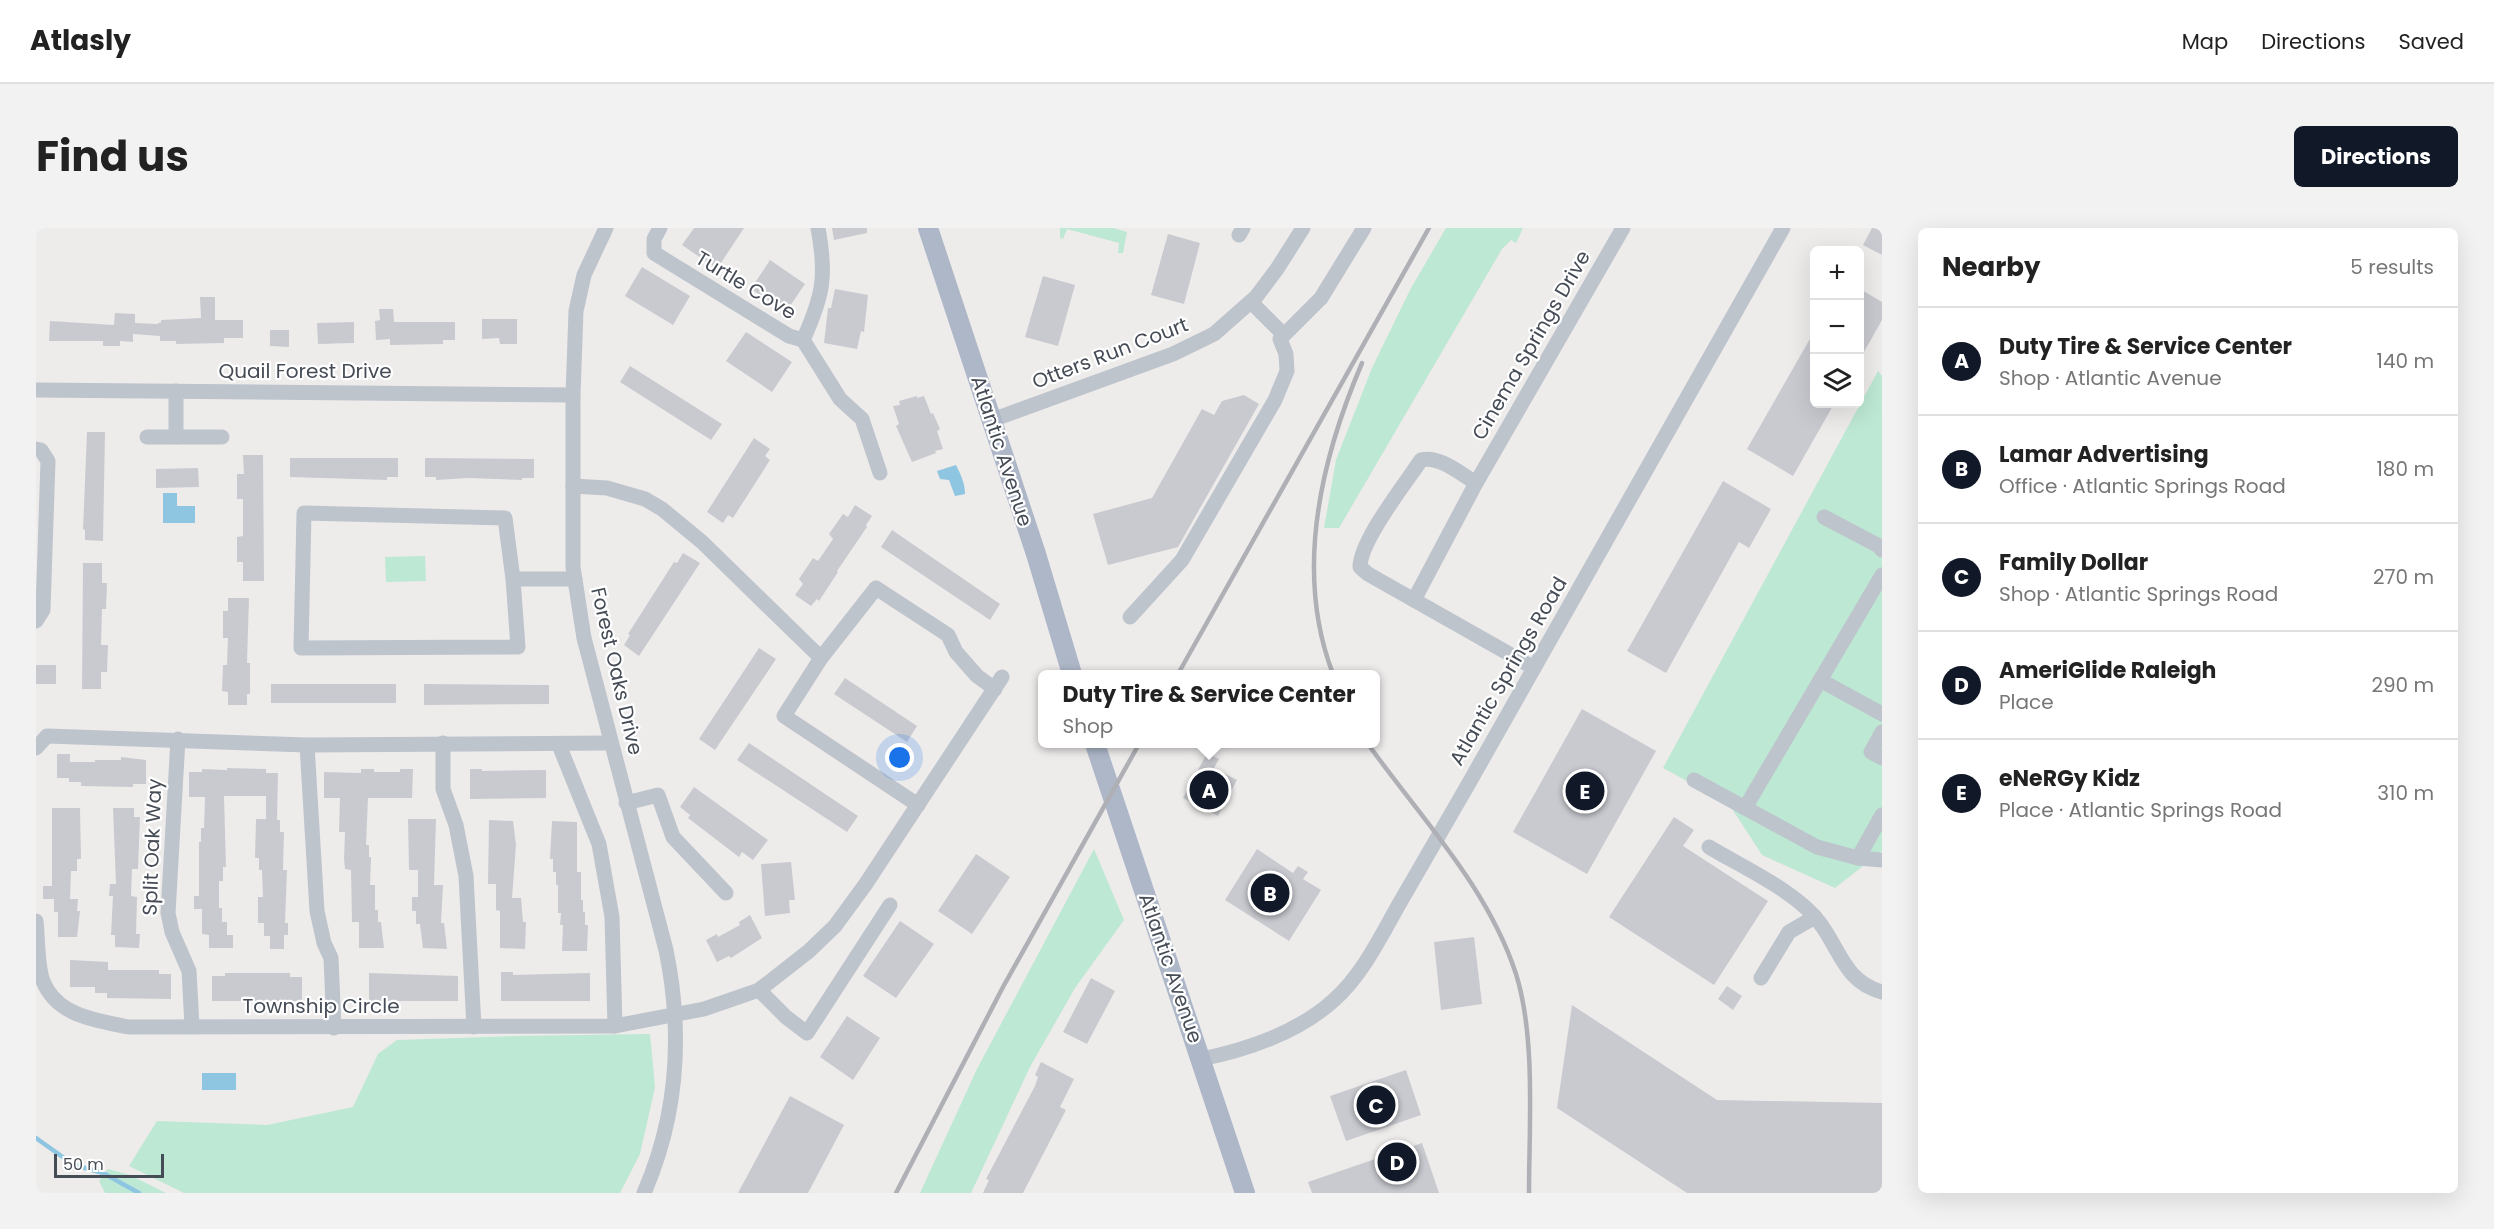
<!DOCTYPE html>
<meta charset="utf-8">
<style>
body{margin:0;font-family:Poppins,sans-serif;background:#f2f2f2;color:#222}
.controls{position:absolute;right:18px;top:18px;display:grid;overflow:hidden;border-radius:9px;box-shadow:0 6px 24px #0002}
.controls button{width:54px;height:54px;display:grid;place-items:center;padding:0;border:0;border-bottom:2px solid #e0e0e0;background:#fff;color:#222;font:30px sans-serif}
.scale{position:absolute;left:18px;bottom:15px;width:110px;box-sizing:border-box;padding-left:6px;border:3px solid #464c56;border-top:0;font-size:16px;line-height:21px;white-space:nowrap;color:#464c56;-webkit-text-stroke:4px #fff;paint-order:stroke}
.you{position:absolute;left:864px;top:530px;width:21px;height:21px;margin:-15px;border:4px solid #fff;border-radius:50%;background:#1a73e8;box-shadow:0 0 0 9px #1a73e833}
.badge{display:grid;place-items:center;width:39px;height:39px;border-radius:50%;background:#111827;color:#fff;font-size:20px;font-weight:700}
.pin{position:absolute;translate:-50% -50%;border:3px solid #fff;box-shadow:0 2px 6px #0006}
.popup{position:absolute;left:1002px;top:442px;width:342px;height:78px;box-sizing:border-box;display:grid;place-content:center;border-radius:9px;background:#fff;filter:drop-shadow(0 2px 4px #0005);font-size:20px;white-space:nowrap;color:#767676}
.popup b{font-size:22px;color:#222}
.popup::after{content:'';position:absolute;left:50%;top:100%;margin-left:-12px;border:12px solid transparent;border-top-color:#fff}
.list{margin:0;padding:0;list-style:none}
h2{display:flex;justify-content:space-between;align-items:center;height:78px;margin:0;padding:0 24px;font-size:26px}
h2 small{font-size:20px;font-weight:400;color:#767676}
.list li{display:grid;grid-template-columns:39px 1fr auto;gap:18px;align-items:center;box-sizing:border-box;height:108px;padding:0 24px;border-top:2px solid #e0e0e0}
.list b{display:block;font-size:22px;white-space:nowrap}
.list p{margin:0;font-size:20px;white-space:nowrap;color:#767676}
.list em{font-size:20px;font-style:normal;color:#767676}
.icon{flex:none;width:33px;height:33px;fill:none;stroke:currentColor;stroke-width:2;stroke-linecap:round;stroke-linejoin:round}
.map{position:relative;flex:none;width:1846px;height:965px;overflow:hidden;border-radius:9px}
header{display:flex;align-items:center;gap:36px;box-sizing:border-box;height:84px;padding:0 30px;background:#fff;border-bottom:2px solid #e0e0e0}
header strong{font-size:28px}
nav{display:flex;gap:33px;margin-inline-start:auto;font-size:21px}
.intro{display:flex;align-items:center;justify-content:space-between;box-sizing:border-box;height:144px;padding:0 36px}
h1{margin:0;font-size:42px}
.button{padding:15px 27px;border-radius:9px;background:#111827;color:#fff;font-size:21px;font-weight:700}
main{display:flex;gap:36px;padding:0 36px}
aside{flex:1;background:#fff;border-radius:9px;box-shadow:0 6px 24px #0002}
.map>svg:first-child{display:block}
.green{fill:#bde8d3}
.water{fill:#8ec5e1}
.lines{fill:none;stroke-linecap:round;stroke-linejoin:round}
.stream{stroke:#8ec5e1;stroke-width:4.5}
.building{fill:#c9cad0}
.minor{stroke:#bec4cc;stroke-width:15}
.major{stroke:#adb7c8;stroke-width:20}
.rail{stroke:#aeb0b5;stroke-width:4.5}
.labels{text-anchor:middle;stroke-width:4.5;stroke-linejoin:round;paint-order:stroke}
.street-label{font-size:20px;fill:#464c56;stroke:#fff}
</style>
<header>
<strong>Atlasly</strong>
<nav><a>Map</a><a>Directions</a><a>Saved</a></nav>
</header>
<div class="intro"><h1>Find us</h1><a class="button">Directions</a></div>
<main>
<div class="map">
<svg width="1846" height="965" viewBox="0 0 1846 965">
<rect width="100%" height="100%" fill="#eeebeb"/>
<g class="green">
<path d="M1024,0h53l14,4 -4,21h-5l1,-10 -52,-14 -4,10 -3,-1z"/>
<path d="M1410,0h77l-7,15 -5,-3 -9,9 -163,279h-15l12,-68 36,-92 38,-78z"/>
<path d="M1842,143l4,5v475l-47,37 -73,-33 -33,-51 -66,-36z"/>
<path d="M389,328l1,25 -40,1 -1,-25z"/>
<path d="M1058,621l30,71 -49,68 -45,79 -59,126h-51l57,-124z"/>
<path d="M614,806l5,53 -15,67 -20,39h-436l-55,-27 28,-45 110,4 86,-18 25,-53 19,-14 118,-4z"/>
<path d="M72,941l22,6 36,18h-61l-6,-12z"/>
</g>
<g class="water">
<path d="M920,237c5,10 9,18 9,29l-10,2 -6,-16 -9,-1 -3,-8z"/>
<path d="M127,265h14v13h18v17h-32z"/>
<rect x="166" y="845" width="34" height="17"/>
</g>
<g class="lines">
<path class="stream" d="M0,910l38,27 29,8 36,20"/>
</g>
<g class="building">
<path d="M658,0h50l-27,41 -35,-24z"/>
<path d="M796,0h35v5l-33,7z"/>
<path d="M1836,0h10v27l-19,-10z"/>
<path d="M1132,6l32,9 -16,61 -33,-9z"/>
<path d="M734,32l35,24 -19,28 -35,-23z"/>
<path d="M606,39l48,29 -17,29 -48,-29z"/>
<path d="M1007,48l32,9 -17,61 -33,-9z"/>
<path d="M799,61l33,6 -4,37 -3,-1 -4,18 -33,-6 4,-35h3z"/>
<path d="M1824,61l22,13v18l-22,39z"/>
<path d="M164,69h15v23h28v18h-19v5l-48,1v-3h-16v-5l-27,-2v8l-13,-1v5h-17v-5h-54l1,-20 64,4 1,-12 20,1v9l22,1 4,-2v-2l40,-2z"/>
<path d="M343,81h14l1,13h61v18h-12v4l-53,1v-6l-14,1 -1,-19 5,-1z"/>
<path d="M446,91h35v25h-17l-1,-6 -17,1z"/>
<path d="M318,94v21l-36,1 -1,-21z"/>
<path d="M234,102h19v17l-19,-1z"/>
<path d="M1779,102v74h19l-41,72 -46,-27z"/>
<path d="M710,104l46,30 -20,30 -46,-31z"/>
<path d="M594,138l92,58 -11,16 -91,-58z"/>
<path d="M1208,167l15,9 -81,143 -70,18 -15,-51 59,-16 50,-89 12,6 8,-14z"/>
<path d="M881,168v2l7,-2 7,18 2,-1 7,16 -3,2 6,18 -8,2 1,2 -24,9 -16,-36 3,-2 -6,-18 7,-1 -1,-4z"/>
<path d="M51,204h18l-2,109 -18,-1v-10l-2,-1z"/>
<path d="M718,210l16,11 -5,7 5,4 -37,58 -5,-3 -5,8 -16,-11z"/>
<path d="M207,227h20l1,126h-21v-19h-6v-25l6,-1v-37h-6v-25h7z"/>
<path d="M254,230h108v19h-11v3l-97,-3z"/>
<path d="M389,230l109,1v19h-12v2l-54,-2 -32,2v-3h-11z"/>
<path d="M162,240l1,19 -43,1v-19z"/>
<path d="M1687,253l48,28 -22,39 -10,-6 -73,131 -39,-22z"/>
<path d="M819,277l17,11 -6,9 1,2 -30,44 1,1 -19,29 -2,-2 -6,7 -16,-11 8,-11 -4,-5 14,-21 5,3 15,-22 -4,-5 14,-20 5,3z"/>
<path d="M856,302l108,74 -10,16 -109,-73z"/>
<path d="M647,325l17,10 -61,93 -15,-11 6,-10 -2,-1 46,-72 3,1z"/>
<path d="M47,335h19v20h5l-1,26h-4l-1,36h7l-1,27h-6v17h-19z"/>
<path d="M192,370h21l-2,65h3v31h-3v11h-19v-13l-6,-1 1,-26h4l1,-27h-5v-27h5z"/>
<path d="M723,420l17,11 -61,91 -16,-11z"/>
<rect x="0" y="437" width="20" height="19"/>
<path d="M809,450l72,48 -10,16 -73,-48z"/>
<rect x="235" y="456" width="125" height="19"/>
<path d="M388,456l125,1v19l-125,1z"/>
<path d="M1546,481l74,42 -69,123 -74,-42z"/>
<path d="M713,515l109,73 -11,16 -110,-72z"/>
<path d="M1171,525l12,6 -5,9 23,12 -19,36 -35,-18z"/>
<path d="M21,526h13v8h25v-2h26v-3l25,3v24h-13v3l-52,-1v-4h-12v-4h-12z"/>
<path d="M191,540l39,1v4h12l-1,47h3v12h4l-1,38h4l-2,53h3v12h-4v14h-14v-13h-6v-13h-6v-26h5l-1,-27h-3v-12h-4l1,-39h10v-23h-42l2,71h-3v14h-4v27h3v14h5v13h6v13h-24v-13l-7,-1v-25h-8v-13h5v-54h2v-14h3l1,-31h-16v-25h13v-3l25,1z"/>
<path d="M325,541h13v3h26v-3h13l-1,29h-44l-2,47h3v12h2l-1,28h5v25h3v12h3l3,26h-25v-26h-7l-1,-52 -6,-1 -1,-10 1,-27h-6l1,-34h-16v-26l37,1z"/>
<path d="M434,541h12v2l64,-1v28l-76,1z"/>
<path d="M658,559l74,53 -15,20 -11,-8 -3,5 -51,-39 2,-3 -10,-8z"/>
<path d="M16,580h28l1,51h-4v12h-6l-1,28h8l-1,12h3l-3,26h-19v-25h-4v-13h-11v-13h9z"/>
<path d="M77,580h21v9h6l-2,52h-6l-1,27 6,1 -1,37h4l-1,14 -24,-1v-12h-4l2,-39h-4l1,-12h6z"/>
<path d="M1638,589l20,13 -11,16 85,55 -54,84 -105,-68z"/>
<path d="M372,591h28l-2,66h9l-2,38h3l3,26 -24,-1 -3,-24h-4v-13h-4v-14h6v-27h-9z"/>
<path d="M453,592l24,1 3,24 -4,53h9l2,24h3l-1,27 -25,-1v-37l-4,-1v-26h-8z"/>
<path d="M516,593l25,1v50h4v28h2v12h2v13h3l-1,26h-25l1,-26h-3l1,-12h-3v-28h-2v-13h-3v-13h-3z"/>
<path d="M1221,621l36,24 5,-7 10,6 -5,7 18,11 -32,51 -64,-41z"/>
<path d="M940,626l34,23 -38,57 -34,-23z"/>
<path d="M755,634l4,38h-6l1,13 -25,3 -4,-52z"/>
<path d="M714,687l12,23 -31,20 -2,-2 -12,6 -11,-22 11,-6 1,3 22,-12 -1,-3z"/>
<path d="M864,693l34,23 -38,54 -33,-22z"/>
<path d="M1438,709l8,67 -41,6 -7,-68z"/>
<path d="M34,732l38,2v8h51v4h12v25l-64,-1v-5h-12v-6h-25z"/>
<path d="M465,744h12v3l77,-2v28h-89z"/>
<path d="M189,745h65v4h12v24h-90v-25h13z"/>
<path d="M333,745l89,3v25h-89z"/>
<path d="M1055,750l24,13 -28,53 -24,-12z"/>
<path d="M1691,758l15,10 -9,14 -15,-11z"/>
<path d="M1536,777l145,95 165,3v90h-195l-130,-85z"/>
<path d="M811,788l33,22 -27,42 -33,-23z"/>
<path d="M1005,834l33,17 -14,28 6,3 -43,83h-40l6,-13 -3,-1 49,-93 3,-9 -3,-2z"/>
<path d="M1370,842l15,45 -75,26 -16,-45z"/>
<path d="M754,868l54,29 -36,68h-70z"/>
<path d="M1386,915l17,50h-127l-4,-11z"/>
</g>
<g class="lines">
<g class="minor">
<path d="M570,0l-22,47 -8,36 -3,84v172l11,71 82,312c17,83 12,165 -22,243"/>
<path d="M624,0l-6,11v14l135,83 14,4c20,-44 24,-64 15,-112"/>
<path d="M1203,7l4,-7"/>
<path d="M1215,74l33,33 37,-37 43,-70"/>
<path d="M767,112l37,59 22,20 18,54"/>
<path d="M0,162l537,5"/>
<path d="M140,163v46h46"/>
<path d="M956,192l181,-66 41,-20 42,-37 21,-28 26,-41"/>
<path d="M111,209h29"/>
<path d="M0,221l5,1 7,11 -5,149 -7,11"/>
<path d="M1440,255c-15,-9 -37,-28 -55,-23 -16,24 -61,81 -61,107l8,7 166,94"/>
<path d="M537,258l34,2 38,11 17,10 40,33 119,116 55,-70 72,47 8,17 21,24 18,13"/>
<path d="M1788,289l55,29 3,4"/>
<path d="M477,351l5,68 -217,1 3,-135 201,5 8,61h62"/>
<path d="M1378,372l62,-117 147,-255"/>
<path d="M1094,389l52,-57 93,-160 12,-29 -1,-17 -6,-15"/>
<path d="M785,430l-37,58 134,89"/>
<path d="M1784,452l62,34"/>
<path d="M1846,504l-11,20 11,6"/>
<path d="M142,511l-10,174 4,19 17,39 3,55"/>
<path d="M407,515v46l13,36 10,51 8,151"/>
<path d="M271,517l10,166 7,32 7,15 3,70"/>
<path d="M523,517l40,99 13,73 3,109"/>
<path d="M0,520l11,-12 260,9 303,-2"/>
<path d="M1658,552l123,67 41,11 24,2"/>
<path d="M590,575l32,-8 15,42 53,56"/>
<path d="M1709,580l137,-233"/>
<path d="M1673,619c35,21 91,46 113,79 19,27 24,56 60,66"/>
<path d="M1822,630l24,-43"/>
<path d="M0,693c2,16 1,45 7,60 14,35 52,39 86,46l486,-1 89,-17 55,-19 50,-39 26,-25 30,-41 137,-208"/>
<path d="M1725,750l28,-46 26,-15"/>
<path d="M723,762l27,27 21,16 83,-128"/>
<path d="M1165,831c46,-9 98,-27 133,-59 28,-25 46,-62 64,-94 24,-41 47,-82 71,-123 105,-184 209,-370 314,-555"/>
</g>
<g class="major">
<path d="M892,0l108,326 36,120"/>
<path d="M1059,516l150,449"/>
</g>
<g class="rail">
<path d="M1142,446l251,-446"/>
<path d="M1297,446c-39,-101 -12,-215 29,-311"/>
<path d="M1332,516c52,73 120,143 148,230 20,64 13,152 13,219"/>
<path d="M860,965l107,-206 136,-243"/>
</g>
</g>
<g class="labels">
<g class="street-label">
<text transform="translate(710 57) rotate(31)" y="7">Turtle Cove</text>
<text transform="translate(1495 117) rotate(-60)" y="7">Cinema Springs Drive</text>
<text transform="translate(1074 125) rotate(-21)" y="7">Otters Run Court</text>
<text x="269" y="150">Quail Forest Drive</text>
<text transform="translate(966 223) rotate(72)" y="7">Atlantic Avenue</text>
<text transform="translate(581 443) rotate(77)" y="7">Forest Oaks Drive</text>
<text transform="translate(1472 443) rotate(-60)" y="7">Atlantic Springs Road</text>
<text transform="translate(116 619) rotate(-88)" y="7">Split Oak Way</text>
<text transform="translate(1135 740) rotate(71)" y="7">Atlantic Avenue</text>
<text x="285" y="785">Township Circle</text>
</g>
</g>
</svg>
<div class="controls">
<button>+</button>
<button>−</button>
<button><svg class="icon" aria-label="layers" viewBox="0 0 24 24"><path d="M12 4l9 5-9 5-9-5zM3 14l9 5 9-5"/></svg></button>
</div>
<div class="scale">50 m</div>
<div class="you"></div>
<div class="pin badge" style="left:1173px;top:562px">A</div>
<div class="popup"><b>Duty Tire &amp; Service Center</b>Shop</div>
<div class="pin badge" style="left:1234px;top:665px">B</div>
<div class="pin badge" style="left:1340px;top:877px">C</div>
<div class="pin badge" style="left:1361px;top:934px">D</div>
<div class="pin badge" style="left:1549px;top:563px">E</div>
</div>
<aside>
<h2>Nearby<small>5 results</small></h2>
<ul class="list">
<li><span class="badge">A</span><div><b>Duty Tire &amp; Service Center</b><p>Shop · Atlantic Avenue</p></div><em>140 m</em></li>
<li><span class="badge">B</span><div><b>Lamar Advertising</b><p>Office · Atlantic Springs Road</p></div><em>180 m</em></li>
<li><span class="badge">C</span><div><b>Family Dollar</b><p>Shop · Atlantic Springs Road</p></div><em>270 m</em></li>
<li><span class="badge">D</span><div><b>AmeriGlide Raleigh</b><p>Place</p></div><em>290 m</em></li>
<li><span class="badge">E</span><div><b>eNeRGy Kidz</b><p>Place · Atlantic Springs Road</p></div><em>310 m</em></li>
</ul>
</aside>
</main>
